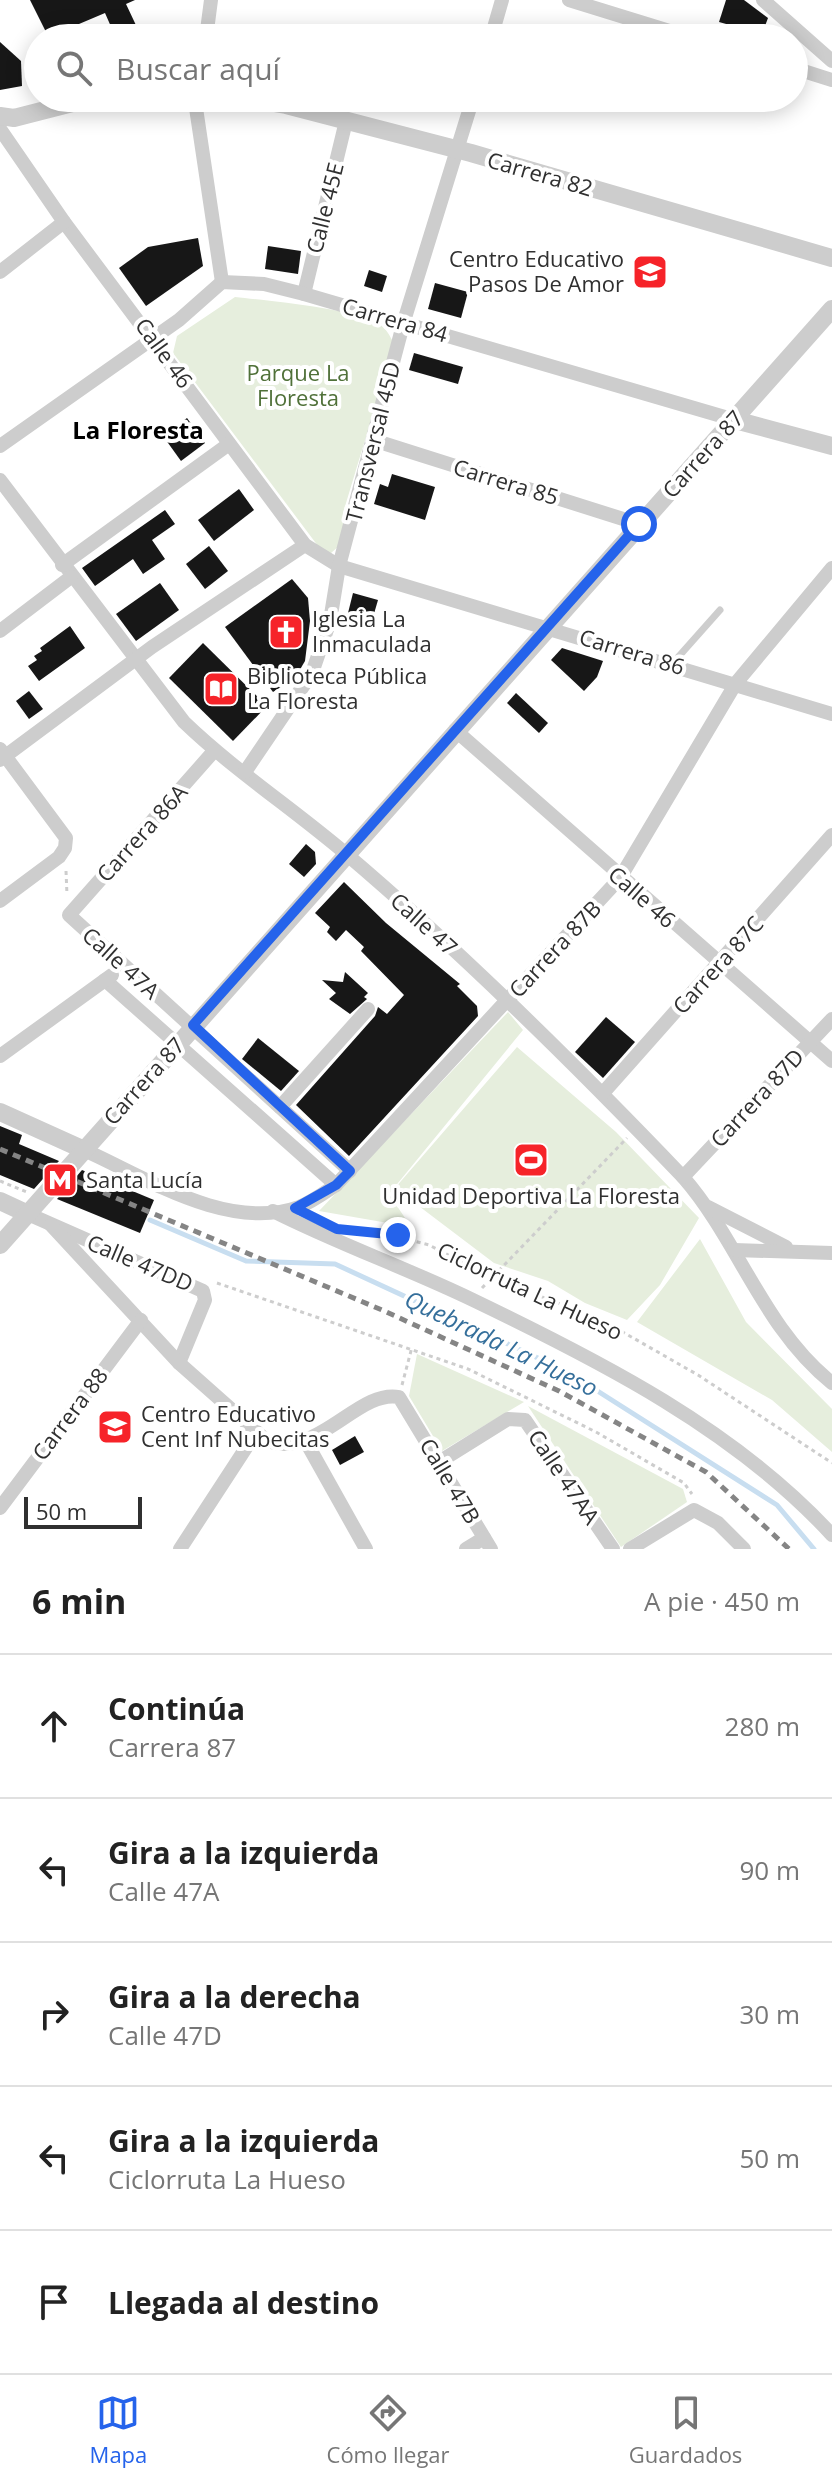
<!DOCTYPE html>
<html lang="es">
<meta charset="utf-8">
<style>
body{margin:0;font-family:"Open Sans",sans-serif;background:#f6f6f6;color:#222}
.scale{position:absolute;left:24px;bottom:20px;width:118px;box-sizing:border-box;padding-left:8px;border:4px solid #303030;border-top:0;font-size:22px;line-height:28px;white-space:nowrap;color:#303030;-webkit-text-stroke:6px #fff;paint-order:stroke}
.stop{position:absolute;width:24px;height:24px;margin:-18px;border:6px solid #2563eb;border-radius:50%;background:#fff}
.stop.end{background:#2563eb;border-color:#fff;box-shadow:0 2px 8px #0008}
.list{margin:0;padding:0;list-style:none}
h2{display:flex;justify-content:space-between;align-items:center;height:104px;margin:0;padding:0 32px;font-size:34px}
h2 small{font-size:26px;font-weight:400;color:#767676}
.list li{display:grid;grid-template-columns:52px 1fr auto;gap:24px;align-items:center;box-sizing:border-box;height:144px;padding:0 32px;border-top:2px solid #e0e0e0}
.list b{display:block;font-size:30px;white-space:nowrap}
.list p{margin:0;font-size:26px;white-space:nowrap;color:#767676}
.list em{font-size:26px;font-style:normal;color:#767676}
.icon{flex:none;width:44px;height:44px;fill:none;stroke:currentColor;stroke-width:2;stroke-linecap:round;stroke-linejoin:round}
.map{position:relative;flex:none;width:832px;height:1549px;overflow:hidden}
.search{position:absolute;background:#fff;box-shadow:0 4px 20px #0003;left:24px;right:24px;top:24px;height:88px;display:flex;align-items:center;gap:20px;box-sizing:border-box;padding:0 28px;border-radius:44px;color:#767676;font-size:30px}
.sheet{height:824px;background:#fff}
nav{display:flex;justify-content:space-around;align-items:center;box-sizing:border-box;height:112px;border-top:2px solid #e0e0e0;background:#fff;font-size:22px;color:#767676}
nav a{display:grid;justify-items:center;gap:4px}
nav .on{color:#2563eb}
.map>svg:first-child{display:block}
.green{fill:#e6eedd}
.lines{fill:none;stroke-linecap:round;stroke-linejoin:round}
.stream{stroke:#c8def0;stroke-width:5}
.building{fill:#171717}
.path{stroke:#cdcdcd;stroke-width:3;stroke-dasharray:4 4;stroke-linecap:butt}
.service{stroke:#cdcdcd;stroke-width:7}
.minor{stroke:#cdcdcd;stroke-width:14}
.tertiary{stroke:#cdcdcd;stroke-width:18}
.rail{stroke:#858585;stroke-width:5;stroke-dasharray:8 6;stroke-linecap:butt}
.route{stroke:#2563eb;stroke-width:10}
.labels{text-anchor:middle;stroke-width:8;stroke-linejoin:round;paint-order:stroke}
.street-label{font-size:22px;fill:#303030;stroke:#fff}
.poi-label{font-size:22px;fill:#303030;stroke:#fff;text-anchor:start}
.park-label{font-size:22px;fill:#507139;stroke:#fff}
.neighbourhood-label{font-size:24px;font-weight:bold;fill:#000;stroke:#fff}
.water-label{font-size:24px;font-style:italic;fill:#356f9b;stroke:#fff}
</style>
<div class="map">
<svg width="832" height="1549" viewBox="0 0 832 1549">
<rect width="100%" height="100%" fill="#fff"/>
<g class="green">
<path d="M235,297c34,4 116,11 144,27 8,5 11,12 15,20l-51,169 5,12 -9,21 -8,7 -10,-3 -148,-197 4,-17z"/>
<path d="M508,1012l15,18 -134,164 22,33 -92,-16z"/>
<path d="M517,1047l99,85 83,86 -39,67 -33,35 -42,-17 -37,-22 -54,-18 -99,-75z"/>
<path d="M700,1239l46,83 86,87v43l-60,-52 -135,-78z"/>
<path d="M417,1354l107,48 -82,49 -33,-55z"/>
<path d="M528,1406l155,83 4,13 -66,45z"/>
</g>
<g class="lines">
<path class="stream" d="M150,1220l96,41 89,3 231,107 211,134 37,44"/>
</g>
<g class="building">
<path d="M30,0h105l-9,4 16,34h-26l-11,-25 -26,11 4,14h-34z"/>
<path d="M726,0h18l24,18 -6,16 -43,-12z"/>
<path d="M0,42l21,19 1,25 -22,4z"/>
<path d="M198,238l5,28 -57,40 -27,-38 29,-21z"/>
<path d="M268,246l33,5 -3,23 -33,-5z"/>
<path d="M369,270l18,6 -5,16 -18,-6z"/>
<path d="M435,283l33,9 -7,26 -33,-9z"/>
<path d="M414,353l49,14 -5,17 -49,-14z"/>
<path d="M187,418l18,25 -24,18 -18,-25z"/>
<path d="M392,474l43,13 -10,33 -51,-16 6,-20 8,3z"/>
<path d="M239,489l15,21 -40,31 -16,-21z"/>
<path d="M165,510l10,14 -23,16 13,19 -22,15 -10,-15 -38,27 -13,-18z"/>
<path d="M209,546l19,25 -23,18 -19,-25z"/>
<path d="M292,579l16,19 2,23 -5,40 -10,17 -22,14 -48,-65z"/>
<path d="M160,583l19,27 -43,31 -20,-27z"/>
<path d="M353,593l25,7 -7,24 -24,-7z"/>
<path d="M70,626l15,22 -46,33 -11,-15 9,-6 -3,-4 8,-5 -2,-3z"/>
<path d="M203,643l64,63 -34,35 -64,-63z"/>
<path d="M562,648l41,13 -6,16 -13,14 -33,-31z"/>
<path d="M29,691l14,18 -14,10 -13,-18z"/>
<path d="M516,693l32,30 -9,10 -32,-30z"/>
<path d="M306,844l9,8 1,12 -12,13 -15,-13z"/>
<path d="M344,882l42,41 74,61 -3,2 20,20 1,10 -129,140 -53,-51 79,-89 3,-9 9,7 17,-19 -43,-44 3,-4 -18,-17 -10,11 -9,-9 3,-5 -15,-14z"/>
<path d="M345,972l23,21 -4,4 3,2 -17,15 -21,-15 7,-6 -14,-13 21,2z"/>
<path d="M606,1017l29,25 -32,36 -28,-26z"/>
<path d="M258,1038l41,33 -18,20 -39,-32z"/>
<path d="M0,1126l22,9 -3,9 40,17 -25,28 -34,-14z"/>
<path d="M82,1170l72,30 -14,33 -83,-34z"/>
<path d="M355,1436l9,16 -24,13 -8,-15z"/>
</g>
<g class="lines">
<g class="path">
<path d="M66,871l1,24"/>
<path d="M0,1181l27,11"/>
<path d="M354,1230l30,3 45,12 63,33 108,41 98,56 134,88"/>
<path d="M217,1283l251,86 128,63 88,51 8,11"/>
<path d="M482,1288l145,-150"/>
<path d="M402,1385l10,-38"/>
</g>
<path class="service" d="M672,664l48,-54"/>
<g class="minor">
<path d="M569,0l123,38"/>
<path d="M763,0l69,61"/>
<path d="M206,38l5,-38"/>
<path d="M491,38l11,-38"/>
<path d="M794,68l38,12"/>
<path d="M198,98l-2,10 26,174"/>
<path d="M0,129l64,93 241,323 34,21 493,148"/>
<path d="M0,272l64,-50"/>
<path d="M304,294l42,-173"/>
<path d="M373,440l266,84"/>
<path d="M0,446l179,-126 43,-38 42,2 40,10 431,126"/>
<path d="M0,480l184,242c50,48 108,86 161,131 119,101 230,211 338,324 56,64 80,151 149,206"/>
<path d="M62,565l167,-121"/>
<path d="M0,631l71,-54"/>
<path d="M455,730l377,331"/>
<path d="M214,751l-145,164 281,256"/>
<path d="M0,760l152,-113 153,-102"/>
<path d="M245,772l67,-99 18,-52 9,-55 65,-245 69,-223"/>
<path d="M0,901l59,-44 6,-9 1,-10 -66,-89"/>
<path d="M105,980l231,205"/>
<path d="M0,1056l112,-81"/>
<path d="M603,1093l229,-258"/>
<path d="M280,1107l88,-98"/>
<path d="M82,1149c63,28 145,83 217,58 13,-5 25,-14 37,-22l284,-307 116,-195 96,-115"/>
<path d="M683,1177l149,-158"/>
<path d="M708,1207l78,40"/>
<path d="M273,1211c65,33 134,57 200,89 127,61 263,130 359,235"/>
<path d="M28,1214l175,77 2,9 -26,63"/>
<path d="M51,1225l128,138 88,78c51,18 91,-52 132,-44l92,152"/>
<path d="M734,1250l98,3"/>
<path d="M305,1440l61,109"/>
<path d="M439,1462l69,-43 17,1 88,129"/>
<path d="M0,1508l141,-188"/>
<path d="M180,1549l75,-115"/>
<path d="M466,1549l18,-11"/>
<path d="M630,1549l64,-39 24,13 26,26"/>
</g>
<g class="tertiary">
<path d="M245,98l41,7 185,48 361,105"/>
<path d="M0,116l14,2 78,-20"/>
<path d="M735,420l97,26"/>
<path d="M0,1112l82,37"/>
<path d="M0,1201l28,13"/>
<path d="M0,1245l832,-936"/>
</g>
<path class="rail" d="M0,1149l382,161 177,81 147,81 83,77"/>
</g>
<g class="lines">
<path class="route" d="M398,1235l-61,-6 -42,-21 41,-23 14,-14 -157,-146 446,-501"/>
</g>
<defs>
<symbol id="school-square" viewBox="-11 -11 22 22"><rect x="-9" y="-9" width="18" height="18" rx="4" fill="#f62329" stroke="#fff"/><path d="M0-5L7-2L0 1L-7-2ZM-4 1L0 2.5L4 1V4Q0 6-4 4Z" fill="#fff"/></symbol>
<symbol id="church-square" viewBox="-11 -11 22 22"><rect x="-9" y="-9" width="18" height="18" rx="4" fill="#f62329" stroke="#fff"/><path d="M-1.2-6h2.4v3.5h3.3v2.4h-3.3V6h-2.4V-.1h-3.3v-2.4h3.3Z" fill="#fff"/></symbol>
<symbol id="library-square" viewBox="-11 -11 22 22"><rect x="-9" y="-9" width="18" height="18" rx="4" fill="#f62329" stroke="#fff"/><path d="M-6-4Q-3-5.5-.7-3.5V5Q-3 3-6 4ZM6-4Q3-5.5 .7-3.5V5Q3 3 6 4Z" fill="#fff"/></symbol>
<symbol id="stadium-square" viewBox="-11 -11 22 22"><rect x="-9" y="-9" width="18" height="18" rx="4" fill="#f62329" stroke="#fff"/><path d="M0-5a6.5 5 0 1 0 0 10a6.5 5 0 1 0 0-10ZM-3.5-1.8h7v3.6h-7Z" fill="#fff"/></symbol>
<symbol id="metro-square" viewBox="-11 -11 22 22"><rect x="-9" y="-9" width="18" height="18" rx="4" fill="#f62329" stroke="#fff"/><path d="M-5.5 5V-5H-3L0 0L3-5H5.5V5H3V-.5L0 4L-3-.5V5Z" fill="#fff"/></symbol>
</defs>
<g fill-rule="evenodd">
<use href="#school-square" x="630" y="252" width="40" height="40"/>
<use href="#church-square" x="266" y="612" width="40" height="40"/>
<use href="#library-square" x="201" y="669" width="40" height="40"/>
<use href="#stadium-square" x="511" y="1140" width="40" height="40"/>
<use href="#metro-square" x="40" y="1160" width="40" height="40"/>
<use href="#school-square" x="95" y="1407" width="40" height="40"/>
</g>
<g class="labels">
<g class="street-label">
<text transform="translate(540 174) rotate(16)" y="8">Carrera 82</text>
<text transform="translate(325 208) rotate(-76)" y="8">Calle 45E</text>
<text transform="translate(395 320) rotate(16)" y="8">Carrera 84</text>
<text transform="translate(164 353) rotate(54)" y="8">Calle 46</text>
<text transform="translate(373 442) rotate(-76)" y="8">Transversal 45D</text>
<text transform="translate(703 454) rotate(-48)" y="8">Carrera 87</text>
<text transform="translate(506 482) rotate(17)" y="8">Carrera 85</text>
<text transform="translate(632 652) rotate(17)" y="8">Carrera 86</text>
<text transform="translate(142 833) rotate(-48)" y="8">Carrera 86A</text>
<text transform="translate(642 897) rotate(41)" y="8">Calle 46</text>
<text transform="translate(424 924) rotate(42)" y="8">Calle 47</text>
<text transform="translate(555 949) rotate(-47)" y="8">Carrera 87B</text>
<text transform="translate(121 963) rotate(42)" y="8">Calle 47A</text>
<text transform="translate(718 965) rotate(-48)" y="8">Carrera 87C</text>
<text transform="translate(144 1081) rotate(-48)" y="8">Carrera 87</text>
<text transform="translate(757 1098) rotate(-47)" y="8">Carrera 87D</text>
<text transform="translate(140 1263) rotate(23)" y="8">Calle 47DD</text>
<text transform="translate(530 1291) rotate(25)" y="8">Ciclorruta La Hueso</text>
<text transform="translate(70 1414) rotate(-53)" y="8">Carrera 88</text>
<text transform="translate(564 1477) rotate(56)" y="8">Calle 47AA</text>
<text transform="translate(450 1481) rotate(59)" y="8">Calle 47B</text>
</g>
<g class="poi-label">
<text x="624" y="267" text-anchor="end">Centro Educativo<tspan x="624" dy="25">Pasos De Amor</tspan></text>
<text x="312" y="627">Iglesia La<tspan x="312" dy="25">Inmaculada</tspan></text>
<text x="247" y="684">Biblioteca Pública<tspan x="247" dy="25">La Floresta</tspan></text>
<text x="86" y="1188">Santa Lucía</text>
<text x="531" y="1204" text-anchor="middle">Unidad Deportiva La Floresta</text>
<text x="141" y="1422">Centro Educativo<tspan x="141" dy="25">Cent Inf Nubecitas</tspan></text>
</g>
<g class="park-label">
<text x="298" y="381">Parque La<tspan x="298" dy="25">Floresta</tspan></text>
</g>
<g class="neighbourhood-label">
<text x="138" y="439">La Floresta</text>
</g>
<g class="water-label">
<text transform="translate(501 1344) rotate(26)" y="8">Quebrada La Hueso</text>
</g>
</g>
</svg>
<div class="scale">50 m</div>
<div class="stop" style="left:639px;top:524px"></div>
<div class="stop end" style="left:398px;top:1235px"></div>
<div class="search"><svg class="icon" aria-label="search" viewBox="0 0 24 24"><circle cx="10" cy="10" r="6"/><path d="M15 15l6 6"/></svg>Buscar aquí</div>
</div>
<section class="sheet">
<h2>6 min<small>A pie · 450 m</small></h2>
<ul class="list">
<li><svg class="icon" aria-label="ahead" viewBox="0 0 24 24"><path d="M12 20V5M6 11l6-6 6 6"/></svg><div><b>Continúa</b><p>Carrera 87</p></div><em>280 m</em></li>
<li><svg class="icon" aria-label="left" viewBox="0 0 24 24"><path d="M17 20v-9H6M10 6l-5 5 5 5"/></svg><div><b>Gira a la izquierda</b><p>Calle 47A</p></div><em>90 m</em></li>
<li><svg class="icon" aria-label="right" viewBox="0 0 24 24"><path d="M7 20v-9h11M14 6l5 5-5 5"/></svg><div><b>Gira a la derecha</b><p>Calle 47D</p></div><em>30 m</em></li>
<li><svg class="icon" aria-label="left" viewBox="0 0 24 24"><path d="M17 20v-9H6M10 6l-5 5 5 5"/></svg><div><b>Gira a la izquierda</b><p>Ciclorruta La Hueso</p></div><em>50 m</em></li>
<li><svg class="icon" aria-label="arrive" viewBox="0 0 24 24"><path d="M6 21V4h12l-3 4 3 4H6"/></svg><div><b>Llegada al destino</b></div></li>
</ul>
</section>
<nav>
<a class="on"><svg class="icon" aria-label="map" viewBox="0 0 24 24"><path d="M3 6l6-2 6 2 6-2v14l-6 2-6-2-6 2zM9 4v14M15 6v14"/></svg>Mapa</a>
<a><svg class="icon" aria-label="directions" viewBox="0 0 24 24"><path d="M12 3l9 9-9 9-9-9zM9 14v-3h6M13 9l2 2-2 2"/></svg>Cómo llegar</a>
<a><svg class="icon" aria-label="saved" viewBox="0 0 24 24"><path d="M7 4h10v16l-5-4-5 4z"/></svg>Guardados</a>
</nav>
